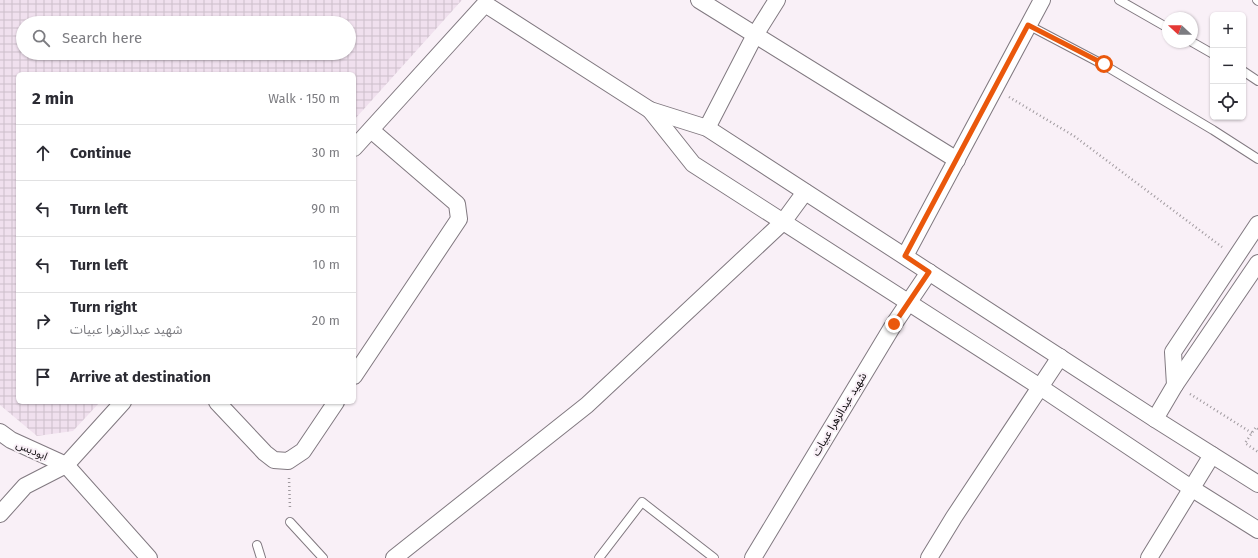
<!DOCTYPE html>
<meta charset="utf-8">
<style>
body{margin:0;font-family:"Fira Sans","Noto Sans Arabic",sans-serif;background:#f2f2f3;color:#2b2b33}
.controls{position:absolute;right:12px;top:12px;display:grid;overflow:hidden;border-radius:6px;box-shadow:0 1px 3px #0004}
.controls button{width:36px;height:36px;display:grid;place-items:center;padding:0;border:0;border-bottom:1px solid #e1e1e2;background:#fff;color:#2b2b33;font:20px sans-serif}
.compass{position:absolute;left:1162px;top:12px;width:36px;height:36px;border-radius:50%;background:#fff;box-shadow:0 1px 3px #0004;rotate:291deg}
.stop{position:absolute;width:12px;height:12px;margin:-9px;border:3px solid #ea580c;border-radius:50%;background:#fff}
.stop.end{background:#ea580c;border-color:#fff;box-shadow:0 1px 4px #0008}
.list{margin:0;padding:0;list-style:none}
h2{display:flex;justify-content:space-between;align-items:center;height:52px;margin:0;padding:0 16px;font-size:17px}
h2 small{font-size:13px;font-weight:400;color:#7c7c81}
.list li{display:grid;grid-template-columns:26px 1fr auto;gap:12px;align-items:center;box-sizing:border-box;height:56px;padding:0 16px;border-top:1px solid #e1e1e2}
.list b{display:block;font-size:15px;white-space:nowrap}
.list p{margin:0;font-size:13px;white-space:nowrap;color:#7c7c81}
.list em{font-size:13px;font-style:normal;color:#7c7c81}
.icon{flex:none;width:22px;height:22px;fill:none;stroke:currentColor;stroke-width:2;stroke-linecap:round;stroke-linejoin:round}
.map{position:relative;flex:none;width:1258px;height:558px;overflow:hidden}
.search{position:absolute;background:#fff;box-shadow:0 1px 3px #0004;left:16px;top:16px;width:340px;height:44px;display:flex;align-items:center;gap:10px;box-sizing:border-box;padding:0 14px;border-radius:22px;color:#7c7c81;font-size:15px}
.panel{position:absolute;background:#fff;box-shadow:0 1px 3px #0004;left:16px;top:72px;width:340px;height:332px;border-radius:6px}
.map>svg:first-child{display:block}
.industrial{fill:url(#industrial-grid);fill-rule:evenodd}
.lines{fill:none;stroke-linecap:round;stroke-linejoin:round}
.service-casing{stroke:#817980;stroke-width:10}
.minor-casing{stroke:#817980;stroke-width:18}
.path{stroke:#9f999e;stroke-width:2.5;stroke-dasharray:1 3;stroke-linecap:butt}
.service{stroke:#fff;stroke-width:8}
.minor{stroke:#fff;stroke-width:16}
.route{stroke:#ea580c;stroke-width:5}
.labels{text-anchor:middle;stroke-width:4;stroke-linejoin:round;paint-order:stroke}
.street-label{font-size:11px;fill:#0f0d0f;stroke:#f9f0f7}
</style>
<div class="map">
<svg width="1258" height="558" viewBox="0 0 1258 558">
<defs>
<pattern id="industrial-grid" width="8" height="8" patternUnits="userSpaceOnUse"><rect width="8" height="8" fill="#f0e0ee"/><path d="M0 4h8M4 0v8" fill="none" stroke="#cdbfcb"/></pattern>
</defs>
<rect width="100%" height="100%" fill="#f9f0f7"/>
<path class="industrial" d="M0,0h462l-108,120v-46h-336v328h82l-27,29 -36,5 -37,-31zM23,23h326v30h-326z"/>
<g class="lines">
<defs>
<g id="service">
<path d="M1119,0l49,28"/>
<path d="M1257,0l1,1"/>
<path d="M1028,25l76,40 109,65 45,29"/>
<path d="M1192,42l21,12"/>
<path d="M1243,71l15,10"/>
<path d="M290,522l33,36"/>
<path d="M257,545l4,13"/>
<path d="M599,558l43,-56 72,56"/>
</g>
<g id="minor">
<path d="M699,0l258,160"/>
<path d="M650,110l43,54 347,223 151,101 67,42"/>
<path d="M707,128l48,-93 22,-35"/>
<path d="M354,148l131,-144 165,106 57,18 448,291 103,65"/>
<path d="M905,256l137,-256"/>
<path d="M354,376l105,-157 -2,-15 -86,-74"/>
<path d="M1175,385l83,-122"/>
<path d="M217,402l48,51 9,7 14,1 15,-10 33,-49"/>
<path d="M1155,419l20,-34 -2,-33 85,-128"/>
<path d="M0,432l11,8 55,25 83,93"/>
<path d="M0,514l25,-28 41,-21 57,-63"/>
<path d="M394,558l193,-153 196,-183 22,-30"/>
<path d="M753,558l141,-234 35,-52"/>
<path d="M929,558l25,-41 106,-160"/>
<path d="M1149,558l63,-103"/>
</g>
</defs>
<use href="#service" class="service-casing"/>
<use href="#minor" class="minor-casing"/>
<g class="path">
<path d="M1009,97l65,39 148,111"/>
<path d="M1190,394l62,39"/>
<path d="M1258,429l-2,-2 -11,16 13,9"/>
<path d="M289,478l1,31"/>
</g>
<use href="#service" class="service"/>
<use href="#minor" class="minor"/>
</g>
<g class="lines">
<path class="route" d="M894,324l35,-52 -24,-16 123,-231 76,39"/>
</g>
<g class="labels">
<g class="street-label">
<text transform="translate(839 414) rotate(-59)" y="4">شهید عبدالزهرا عبیات</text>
<text transform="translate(32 450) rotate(24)" y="4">ابودبس</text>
</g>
</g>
</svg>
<div class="controls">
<button>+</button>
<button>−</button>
<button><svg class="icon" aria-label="locate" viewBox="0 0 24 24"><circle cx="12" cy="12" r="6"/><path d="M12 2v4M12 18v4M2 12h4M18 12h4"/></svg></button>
</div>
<svg class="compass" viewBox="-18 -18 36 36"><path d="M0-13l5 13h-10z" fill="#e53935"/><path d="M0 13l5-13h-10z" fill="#7c7c81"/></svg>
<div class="stop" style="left:1104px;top:64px"></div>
<div class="stop end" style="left:894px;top:324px"></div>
<div class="search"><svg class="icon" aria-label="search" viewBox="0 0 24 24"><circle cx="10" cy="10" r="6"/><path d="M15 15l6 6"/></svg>Search here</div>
<section class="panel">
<h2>2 min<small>Walk · 150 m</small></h2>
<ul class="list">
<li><svg class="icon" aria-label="ahead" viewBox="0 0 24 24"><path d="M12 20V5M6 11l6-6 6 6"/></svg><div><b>Continue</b></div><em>30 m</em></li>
<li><svg class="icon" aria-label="left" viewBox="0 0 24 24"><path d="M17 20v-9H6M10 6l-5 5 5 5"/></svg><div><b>Turn left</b></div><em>90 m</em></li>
<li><svg class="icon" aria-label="left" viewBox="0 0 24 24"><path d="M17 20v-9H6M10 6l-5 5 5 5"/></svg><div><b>Turn left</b></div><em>10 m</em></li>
<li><svg class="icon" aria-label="right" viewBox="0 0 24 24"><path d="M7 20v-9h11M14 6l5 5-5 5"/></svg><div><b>Turn right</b><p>شهید عبدالزهرا عبیات</p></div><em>20 m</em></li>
<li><svg class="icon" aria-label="arrive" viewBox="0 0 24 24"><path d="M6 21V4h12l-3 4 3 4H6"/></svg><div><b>Arrive at destination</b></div></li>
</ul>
</section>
</div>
